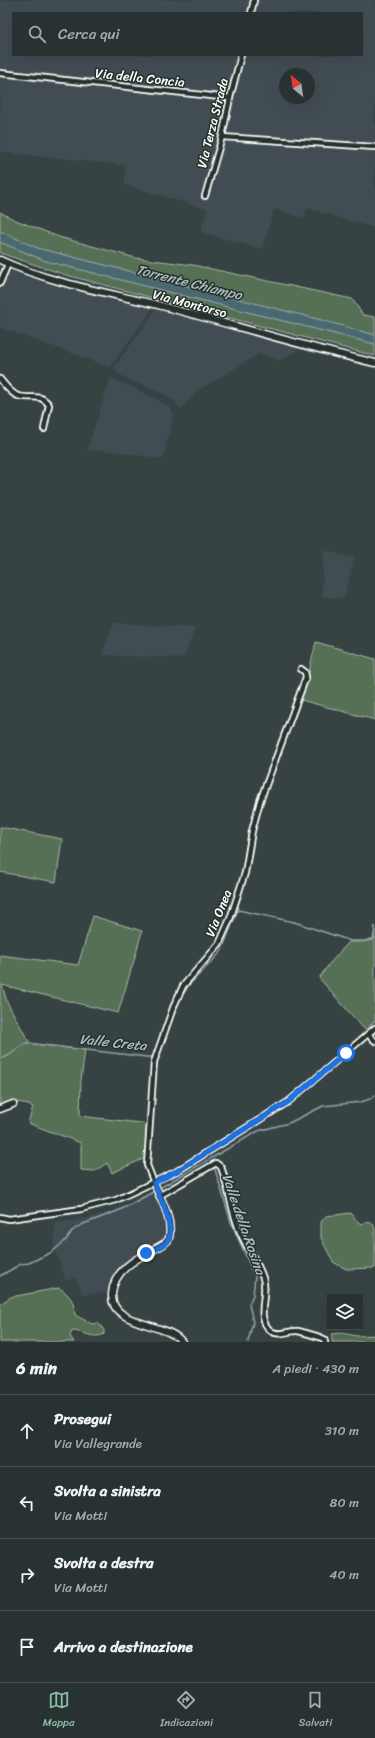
<!DOCTYPE html>
<html lang="it">
<meta charset="utf-8">
<style>
body{margin:0;font-family:Sriracha,sans-serif;background:#313a3a;color:#f1f3f6}
.controls{position:absolute;right:12px;bottom:12px;display:grid;overflow:hidden;border-radius:0px;box-shadow:0 4px 16px #0002}
.controls button{width:36px;height:36px;display:grid;place-items:center;padding:0;border:0;border-bottom:1px solid #454d4d;background:#293232;color:#f1f3f6;font:20px sans-serif}
.compass{position:absolute;left:279px;top:68px;width:36px;height:36px;border-radius:50%;background:#293232;box-shadow:0 4px 16px #0002;rotate:331deg}
.stop{position:absolute;width:12px;height:12px;margin:-9px;border:3px solid #1a73e8;border-radius:50%;background:#fff}
.stop.end{background:#1a73e8;border-color:#fff;box-shadow:0 1px 4px #0008}
.list{margin:0;padding:0;list-style:none}
h2{display:flex;justify-content:space-between;align-items:center;height:52px;margin:0;padding:0 16px;font-size:17px}
h2 small{font-size:13px;font-weight:400;color:#a5aaac}
.list li{display:grid;grid-template-columns:26px 1fr auto;gap:12px;align-items:center;box-sizing:border-box;height:72px;padding:0 16px;border-top:1px solid #454d4d}
.list b{display:block;font-size:15px;white-space:nowrap}
.list p{margin:0;font-size:13px;white-space:nowrap;color:#a5aaac}
.list em{font-size:13px;font-style:normal;color:#a5aaac}
.icon{flex:none;width:22px;height:22px;fill:none;stroke:currentColor;stroke-width:2;stroke-linecap:round;stroke-linejoin:round}
.map{position:relative;flex:none;width:375px;height:1342px;overflow:hidden}
.search{position:absolute;background:#293232;box-shadow:0 4px 16px #0002;left:12px;right:12px;top:12px;height:44px;display:flex;align-items:center;gap:10px;box-sizing:border-box;padding:0 14px;border-radius:0px;color:#a5aaac;font-size:15px}
.sheet{height:340px;background:#293232}
nav{display:flex;justify-content:space-around;align-items:center;box-sizing:border-box;height:56px;border-top:1px solid #454d4d;background:#293232;font-size:11px;color:#a5aaac}
nav a{display:grid;justify-items:center;gap:2px}
nav .on{color:#8abfa5}
.map>svg:first-child{display:block}
.built{fill:#434e52;fill-rule:evenodd}
.green{fill:#566f55;stroke:#aab7aa}
.water{fill:#4a6770;stroke:#92a4a9}
.lines{fill:none;stroke-linecap:round;stroke-linejoin:round}
.stream{stroke:#92a4a9;stroke-width:1.5}
.street-casing{stroke:#fff;stroke-width:8}
.secondary-casing{stroke:#fff;stroke-width:9}
.street{stroke:#26332d;stroke-width:4.5}
.secondary{stroke:#26332d;stroke-width:6}
.route{stroke:#1a73e8;stroke-width:5}
.labels{text-anchor:middle;stroke-width:3;stroke-linejoin:round;paint-order:stroke}
.street-label{font-size:13px;fill:#fff;stroke:#26332d}
.water-label{font-size:14px;font-style:italic;fill:#aebbbf;stroke:#26332d}
</style>
<div class="map">
<svg width="375" height="1342" viewBox="0 0 375 1342">
<rect width="100%" height="100%" fill="#374343"/>
<filter id="ink" filterUnits="userSpaceOnUse"><feTurbulence type="fractalNoise" baseFrequency=".025" numOctaves="2"/><feDisplacementMap in="SourceGraphic" scale="8" xChannelSelector="R" yChannelSelector="G"/><feConvolveMatrix kernelMatrix="1 2 1 2 8 2 1 2 1" color-interpolation-filters="sRGB"/></filter>
<g filter="url(#ink)">
<g class="built">
<path d="M0,0h375v228l-68,-20 -3,10 -30,-9 -12,40 -61,-17 6,-23 -82,-24v-20l-125,-13zM13,13h349v42h-349zM285,74h24v24h-24z"/>
<path d="M0,263l153,43 -4,8 -39,53 -110,-40z"/>
<path d="M156,308l125,32 20,7 -21,14 -20,-8 -63,38 -17,19 -5,-9 -17,-10 -34,-14 -6,-4 -3,-4v-3l36,-49z"/>
<path d="M111,377l10,6 34,15 15,9 3,8 -10,44 -51,-8 -25,-1z"/>
<path d="M324,550l30,8 -10,40 -22,-1z"/>
<path d="M114,623l81,5 -11,30 -82,-3z"/>
<path d="M156,1189l8,12 6,36 -22,14 -31,28 1,4 -8,3 -2,7 -26,1 -6,-17 -10,4 -12,-33 1,-25 31,-4 26,-7z"/>
</g>
<g class="green">
<path d="M0,212l13,7 46,18 77,21 57,7 159,34 11,16 12,2v18l-58,-16 -280,-71 -37,-17z"/>
<path d="M0,242l46,19 329,83v12l-309,-81 -66,-22z"/>
<path d="M316,642l59,17v61l-74,-20c7,-20 10,-38 15,-58z"/>
<path d="M0,827l62,12 -6,43 -56,-10z"/>
<path d="M93,916l49,15 -7,26 -17,56 -116,-28 5,17 22,40 5,2 51,6 -4,30 -1,36 69,8 -4,34 -33,15 -5,-10 -12,8 -14,-1v-27l-53,-20 5,-16 -13,-5 -20,10v-157l78,10z"/>
<path d="M375,926v95l-10,9 -46,-52 11,-15 19,-21h13l11,-2z"/>
<path d="M351,1213l6,8 4,3 7,-2 5,2 2,5v39l-29,1 -13,-7 -12,-24v-16l5,-6z"/>
<path d="M59,1288c12,7 15,14 16,27l17,9 6,-1 6,7v4c-10,6 -21,-3 -32,-3l-2,5 4,6h-74v-38l11,-7z"/>
<path d="M341,1333l16,3 18,-1v7h-43v-8z"/>
</g>
<path class="water" d="M0,231l37,17 280,71 58,16v9l-329,-83 -46,-19z"/>
<g class="lines">
<g class="stream">
<path d="M178,1002l11,-17 32,-33 17,-42 56,12 57,19h13l11,-3"/>
<path d="M0,1059l8,-3 18,-13 121,14h7"/>
<path d="M214,1166l17,56 24,55 -2,18 -4,9 4,18 -5,20"/>
<path d="M158,1189l100,-58 31,-8 34,-17 38,-4 9,-3 5,-4"/>
<path d="M0,1276l21,-12 8,-1 23,-11 14,-12 6,-9 9,-6 39,-15 35,-19"/>
</g>
<defs>
<g id="street">
<path d="M251,13l3,-13"/>
<path d="M0,73l230,25"/>
<path d="M222,137l153,10"/>
<path d="M205,196l17,-59 8,-39 11,-43"/>
<path d="M0,283l8,-19"/>
<path d="M0,379c5,6 10,14 18,17 13,4 22,-4 31,9l-5,24"/>
<path d="M368,1034l7,7"/>
<path d="M154,1183l-7,-18 7,-103 19,-54 10,-22 36,-42 11,-25 15,-46 7,-42 8,-30 46,-124 -1,-5 -4,-3"/>
<path d="M159,1196l57,-33 5,4c8,21 10,44 19,65 6,15 18,30 23,46 6,17 -9,39 8,53 8,6 18,-1 27,0 4,1 22,6 26,8l1,3"/>
<path d="M0,1217l9,2 72,-10 35,-9 61,-29 111,-69 87,-74"/>
</g>
<g id="secondary">
<path d="M0,260c50,23 105,32 158,45 72,19 144,41 217,58"/>
<path d="M0,1109l13,-5"/>
<path d="M154,1183c7,16 19,36 15,55 -2,11 -55,20 -57,56 -2,33 56,28 70,48"/>
</g>
</defs>
<use href="#street" class="street-casing"/>
<use href="#secondary" class="secondary-casing"/>
<use href="#street" class="street"/>
<use href="#secondary" class="secondary"/>
</g>
</g>
<g class="lines" filter="url(#ink)">
<path class="route" d="M146,1253c7,-3 15,-6 20,-10 12,-10 -7,-49 -12,-60l23,-12 111,-69 58,-49"/>
</g>
<g class="labels">
<g class="street-label">
<text transform="translate(140 77) rotate(6)" y="5">Via della Concia</text>
<text transform="translate(212 123) rotate(-76)" y="5">Via Terza Strada</text>
<text transform="translate(190 303) rotate(15)" y="5">Via Montorso</text>
<text transform="translate(218 913) rotate(-68)" y="5">Via Onea</text>
</g>
<g class="water-label">
<text transform="translate(189 282) rotate(14)" y="5">Torrente Chiampo</text>
<text transform="translate(113 1042) rotate(6)" y="5">Valle Creta</text>
<text transform="translate(244 1224) rotate(71)" y="5">Valle della Rosina</text>
</g>
</g>
</svg>
<div class="controls">
<button><svg class="icon" aria-label="layers" viewBox="0 0 24 24"><path d="M12 4l9 5-9 5-9-5zM3 14l9 5 9-5"/></svg></button>
</div>
<svg class="compass" viewBox="-18 -18 36 36"><path d="M0-13l5 13h-10z" fill="#e53935"/><path d="M0 13l5-13h-10z" fill="#a5aaac"/></svg>
<div class="stop" style="left:346px;top:1053px"></div>
<div class="stop end" style="left:146px;top:1253px"></div>
<div class="search"><svg class="icon" aria-label="search" viewBox="0 0 24 24"><circle cx="10" cy="10" r="6"/><path d="M15 15l6 6"/></svg>Cerca qui</div>
</div>
<section class="sheet">
<h2>6 min<small>A piedi · 430 m</small></h2>
<ul class="list">
<li><svg class="icon" aria-label="ahead" viewBox="0 0 24 24"><path d="M12 20V5M6 11l6-6 6 6"/></svg><div><b>Prosegui</b><p>Via Vallegrande</p></div><em>310 m</em></li>
<li><svg class="icon" aria-label="left" viewBox="0 0 24 24"><path d="M17 20v-9H6M10 6l-5 5 5 5"/></svg><div><b>Svolta a sinistra</b><p>Via Motti</p></div><em>80 m</em></li>
<li><svg class="icon" aria-label="right" viewBox="0 0 24 24"><path d="M7 20v-9h11M14 6l5 5-5 5"/></svg><div><b>Svolta a destra</b><p>Via Motti</p></div><em>40 m</em></li>
<li><svg class="icon" aria-label="arrive" viewBox="0 0 24 24"><path d="M6 21V4h12l-3 4 3 4H6"/></svg><div><b>Arrivo a destinazione</b></div></li>
</ul>
</section>
<nav>
<a class="on"><svg class="icon" aria-label="map" viewBox="0 0 24 24"><path d="M3 6l6-2 6 2 6-2v14l-6 2-6-2-6 2zM9 4v14M15 6v14"/></svg>Mappa</a>
<a><svg class="icon" aria-label="directions" viewBox="0 0 24 24"><path d="M12 3l9 9-9 9-9-9zM9 14v-3h6M13 9l2 2-2 2"/></svg>Indicazioni</a>
<a><svg class="icon" aria-label="saved" viewBox="0 0 24 24"><path d="M7 4h10v16l-5-4-5 4z"/></svg>Salvati</a>
</nav>
